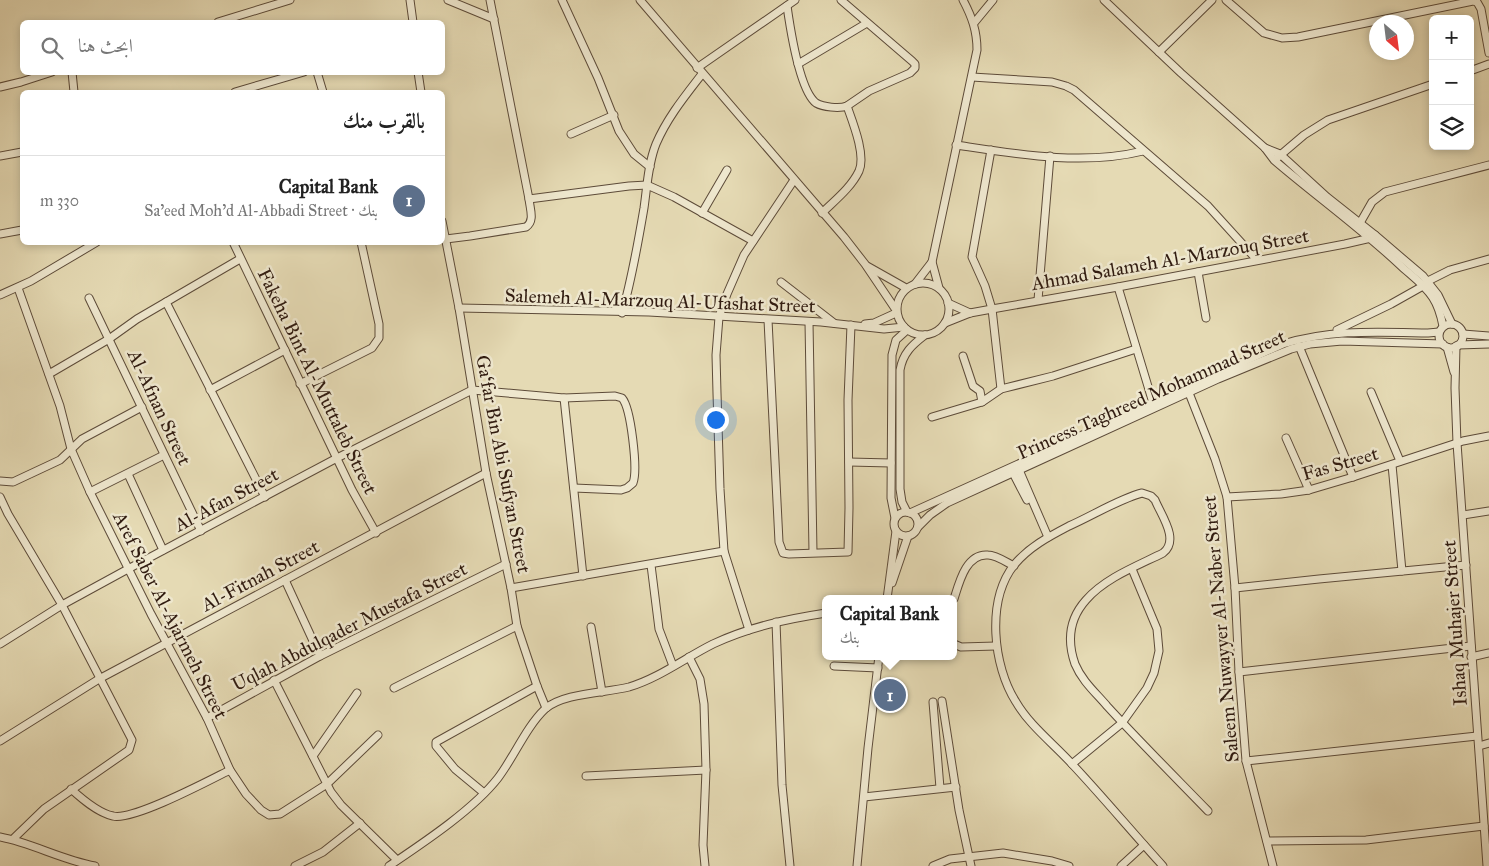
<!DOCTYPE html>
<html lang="ar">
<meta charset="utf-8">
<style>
body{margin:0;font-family:"IM FELL Great Primer",Amiri,serif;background:#f6f6f6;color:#222;direction:rtl}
.controls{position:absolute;right:15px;top:15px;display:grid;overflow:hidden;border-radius:8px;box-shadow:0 2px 8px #0003}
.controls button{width:45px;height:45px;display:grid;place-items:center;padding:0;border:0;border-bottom:1px solid #e0e0e0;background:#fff;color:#222;font:25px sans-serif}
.compass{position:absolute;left:1369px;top:15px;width:45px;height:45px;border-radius:50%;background:#fff;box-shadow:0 2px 8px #0003;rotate:152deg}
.you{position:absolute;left:715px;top:419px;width:18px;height:18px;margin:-12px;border:4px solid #fff;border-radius:50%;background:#1a73e8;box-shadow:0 0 0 8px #1a73e833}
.badge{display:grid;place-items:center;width:32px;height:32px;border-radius:50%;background:#8f2418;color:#fff;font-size:16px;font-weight:700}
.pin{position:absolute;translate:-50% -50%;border:2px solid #fff;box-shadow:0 1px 5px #0006}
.popup{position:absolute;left:822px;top:595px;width:135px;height:65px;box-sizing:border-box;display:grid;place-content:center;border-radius:8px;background:#fff;filter:drop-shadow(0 1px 4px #0005);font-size:16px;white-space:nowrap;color:#767676}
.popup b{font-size:19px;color:#222}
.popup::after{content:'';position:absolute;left:50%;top:100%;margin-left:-10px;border:10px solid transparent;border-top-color:#fff}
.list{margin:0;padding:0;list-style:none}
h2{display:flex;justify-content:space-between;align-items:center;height:65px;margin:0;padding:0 20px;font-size:21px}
h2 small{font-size:16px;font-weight:400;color:#767676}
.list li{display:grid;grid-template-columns:32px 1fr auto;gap:15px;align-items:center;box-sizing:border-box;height:90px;padding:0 20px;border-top:1px solid #e0e0e0}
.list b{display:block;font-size:19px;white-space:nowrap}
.list p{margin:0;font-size:16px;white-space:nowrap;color:#767676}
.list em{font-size:16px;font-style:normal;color:#767676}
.icon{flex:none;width:28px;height:28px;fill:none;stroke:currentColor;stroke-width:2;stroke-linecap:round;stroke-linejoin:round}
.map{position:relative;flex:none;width:1489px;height:866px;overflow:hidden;direction:ltr}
.search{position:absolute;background:#fff;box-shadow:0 2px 8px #0003;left:20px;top:20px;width:425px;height:55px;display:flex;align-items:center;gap:12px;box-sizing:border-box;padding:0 18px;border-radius:8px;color:#767676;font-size:19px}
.panel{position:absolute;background:#fff;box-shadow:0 2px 8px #0003;left:20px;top:90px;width:425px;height:155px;border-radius:8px;direction:rtl}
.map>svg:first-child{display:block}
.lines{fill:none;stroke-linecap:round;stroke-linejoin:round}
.minor-casing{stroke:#5d4b39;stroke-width:9}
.minor{stroke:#eee7ce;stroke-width:7}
.labels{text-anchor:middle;stroke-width:5;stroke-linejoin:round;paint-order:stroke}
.street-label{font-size:19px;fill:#301b10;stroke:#eee7ce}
</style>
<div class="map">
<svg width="1489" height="866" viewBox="0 0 1489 866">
<rect width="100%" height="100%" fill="#e5dab4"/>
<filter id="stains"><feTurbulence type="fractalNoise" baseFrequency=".004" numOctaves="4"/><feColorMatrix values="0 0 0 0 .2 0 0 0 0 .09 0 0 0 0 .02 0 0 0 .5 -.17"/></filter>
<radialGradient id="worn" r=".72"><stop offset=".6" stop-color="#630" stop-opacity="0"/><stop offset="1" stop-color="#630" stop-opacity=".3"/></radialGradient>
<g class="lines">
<defs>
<g id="minor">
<path d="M410,0l3,22"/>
<path d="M448,0l46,19"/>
<path d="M490,0l39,199 100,-13 18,-1 27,12 79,44"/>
<path d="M562,0l36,78 21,53 15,23 16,13"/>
<path d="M640,0l204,237 21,27 31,46"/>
<path d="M841,0l71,61 3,3v4l-5,5 -41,18 -22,15"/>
<path d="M1104,0l77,73 84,75 9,12c42,36 87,68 127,106 11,10 24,19 32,32 6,9 8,18 10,28"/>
<path d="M1226,0l38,33 18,5 16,-1 175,-36 4,1 4,7 8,44"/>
<path d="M787,6c3,21 12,84 29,97 7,4 23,6 31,3 6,17 19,49 12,65 -8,17 -25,30 -37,42"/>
<path d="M218,22l72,-22"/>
<path d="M974,23l19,-23"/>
<path d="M1159,52l53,-52"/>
<path d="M798,64l69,-41"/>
<path d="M697,68l98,-68"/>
<path d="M1470,71l19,-7"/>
<path d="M72,72l2,20"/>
<path d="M317,72l6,20"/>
<path d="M418,72l3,20"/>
<path d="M972,77l80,5 14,4 8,4 134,116 49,54"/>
<path d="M0,87l21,-5 31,-10"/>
<path d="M235,92l69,-20"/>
<path d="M571,134l43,-19"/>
<path d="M956,145c60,9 127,21 187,6"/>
<path d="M1265,148l15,6 47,43 48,38 48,41 15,19 14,29"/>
<path d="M991,150l-19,107 13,29 7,23 9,80"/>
<path d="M0,156l22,-4"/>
<path d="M1277,158l27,-23 24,-15 105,-36"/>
<path d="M702,213l25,-43"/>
<path d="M442,221l17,87 27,165 25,115 6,38 20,60 9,22"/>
<path d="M1360,223l12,-21 13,-10 104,-27"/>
<path d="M0,234l22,-4"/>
<path d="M446,239l24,-3 56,-9c9,-6 4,-18 3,-28"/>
<path d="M233,242l119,248 24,43"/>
<path d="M867,266l39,22"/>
<path d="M1198,272l8,46"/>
<path d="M1428,281l22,-11 39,-11"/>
<path d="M781,282l53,41"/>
<circle cx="923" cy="309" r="26"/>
<path d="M915,284l17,-22"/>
<path d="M1118,287l35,116"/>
<path d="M18,288l42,118 11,43 19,43 61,122 56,104 23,52 16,24 15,16 8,5 11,-1 47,-30 51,-49"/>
<path d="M939,288l-7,-26 45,-212c0,-19 -5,-33 -14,-50"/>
<path d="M0,295l31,-14 66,-39"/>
<path d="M89,298l112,233"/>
<path d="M1038,300l12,-144"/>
<path d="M166,302l99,195"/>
<path d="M948,303l22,10"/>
<path d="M459,308l190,4 172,10 63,7 20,-2"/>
<path d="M622,313c10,-34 16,-70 22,-105 3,-21 4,-44 12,-64 11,-26 29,-48 46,-70"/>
<path d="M768,320l11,222 4,11 6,1 59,-2 1,-44 -1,-108 3,-75"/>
<path d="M809,322l4,230"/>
<path d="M945,323l25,-10 22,-4 126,-22 227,-43 26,-6 4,-3"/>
<path d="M865,324l9,-1 22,-10"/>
<circle cx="1451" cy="336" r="12"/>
<path d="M1337,330l54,-26 32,-18"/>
<path d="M1463,334l26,2"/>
<path d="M1458,345l31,-1"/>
<path d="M1299,346l54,131"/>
<path d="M1456,346l-1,42 2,55 30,423"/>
<path d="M1447,347l7,25"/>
<path d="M963,356l10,30 7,5 2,11"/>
<path d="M49,374l60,-35 28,-20 103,-60"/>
<path d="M300,384l72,-36 7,-10v-14l-18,-82"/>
<path d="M210,390l75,-40"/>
<path d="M1371,392l29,69"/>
<path d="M1189,393l26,66 12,38 8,91 4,84 7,89 27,105"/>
<path d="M564,398l19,178"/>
<path d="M932,417l50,-15 19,-13 52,-13 83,-27"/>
<path d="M1286,438l23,52"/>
<path d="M849,462l42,1"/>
<path d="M1392,465l10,106"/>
<path d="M1019,470l29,67"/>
<path d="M1013,473l14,27"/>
<path d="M128,474l35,76"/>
<path d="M0,481l13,1 47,-22 22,-21 60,-32"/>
<path d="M90,492l74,-37"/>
<path d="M0,497l8,17 54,91 70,135 -3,10 -85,59 -31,30"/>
<path d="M1227,497l54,-3 28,-4 44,-13 110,-36 26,-5"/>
<circle cx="906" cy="524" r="12"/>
<path d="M907,512l-5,-10 -2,-13v-119c3,-17 12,-25 25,-35"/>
<path d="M910,513l373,-169c48,-15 95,-12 145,-11l11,-1"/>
<path d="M1463,515l26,-4"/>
<path d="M895,518l-4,-20 1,-143 4,-15 11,-10"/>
<path d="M918,527l12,-12 17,-12 271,-124 73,-30 19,-5 32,-3 101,3"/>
<path d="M651,565l8,64 14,37"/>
<path d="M285,580l35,76"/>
<path d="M892,583l16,-47"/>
<path d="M511,588l213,-37"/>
<path d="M1235,588l84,-9 147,-14"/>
<path d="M887,599l9,-68"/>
<path d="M954,599c5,-16 12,-46 34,-44 8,0 18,7 26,11"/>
<path d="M776,622l6,163 8,81"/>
<path d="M591,627l11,65"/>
<path d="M749,630l-25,-79 -4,-62 -3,-96 -1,-38 3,-38 8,-23 17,-39 50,-75"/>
<path d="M0,644l62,-39 66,-36 209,-111 135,-68 92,8 51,-2 7,2c9,10 16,72 11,85l-6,5 -6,2 -47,-2"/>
<path d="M954,644l7,3 35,-1"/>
<path d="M689,657l11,22 4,25 2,66 -3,75 2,21"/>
<path d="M1471,657l18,-4"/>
<path d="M834,666l44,2"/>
<path d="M1239,672l232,-26"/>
<path d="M274,680l57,112 10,13 56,55"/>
<path d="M394,688l123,-62"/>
<path d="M942,701l17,109 12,56"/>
<path d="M933,702l7,86"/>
<path d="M207,718l113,-62 186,-92"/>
<path d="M0,741l99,-62 387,-206"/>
<path d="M1479,746l10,-3"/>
<path d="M313,756l44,-63"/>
<path d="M1246,761l231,-25"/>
<path d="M1072,764l50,-41 25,-35 7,-15 5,-22 -2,-22 -25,-60"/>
<path d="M586,776l120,-6"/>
<path d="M71,789c11,10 27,24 42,27 20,5 95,-35 117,-46"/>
<path d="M484,793l-29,-24 -19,-23v-4l101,-56"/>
<path d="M864,797l92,-10"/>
<path d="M0,837c32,6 62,23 95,29"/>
<path d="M1267,841l99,-1 118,-14"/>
<path d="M295,866l28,-14 37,-29"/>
<path d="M389,866c34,-23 84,-56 109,-88 16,-21 28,-51 47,-69 18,-16 60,-16 84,-22 30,-9 56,-29 84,-43 36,-17 74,-25 113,-31"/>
<path d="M857,866l11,-118 11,-92"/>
<path d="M933,866l17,-7 53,-6 49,8 17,5"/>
<path d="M1121,866l23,-21"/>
<path d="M1163,866c-31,-34 -60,-69 -91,-102 -18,-20 -42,-38 -56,-62 -23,-36 -30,-101 -2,-137 15,-18 34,-28 55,-39 21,-9 52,-28 73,-33l9,3 4,4c6,15 25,40 8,53 -26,13 -58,25 -77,47 -17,19 -19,41 -11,64 7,17 21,29 32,42 33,36 67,70 101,105"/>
</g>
</defs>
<use href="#minor" class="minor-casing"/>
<use href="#minor" class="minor"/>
</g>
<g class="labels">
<g class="street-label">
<text transform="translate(1170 259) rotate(-10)" y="7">Ahmad Salameh Al-Marzouq Street</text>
<text transform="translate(660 300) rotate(2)" y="7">Salemeh Al-Marzouq Al-Ufashat Street</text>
<text transform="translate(318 381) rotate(64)" y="7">Fakeha Bint Al-Muttaleb Street</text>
<text transform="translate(1151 394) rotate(-24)" y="7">Princess Taghreed Mohammad Street</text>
<text transform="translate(160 407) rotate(65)" y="7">Al-Afnan Street</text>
<text transform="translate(1340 463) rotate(-16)" y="7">Fas Street</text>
<text transform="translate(504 464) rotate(79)" y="7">Ga‘far Bin Abi Sufyan Street</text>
<text transform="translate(226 499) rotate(-28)" y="7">Al-Afan Street</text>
<text transform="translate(260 575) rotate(-28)" y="7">Al-Fitnah Street</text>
<text transform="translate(171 615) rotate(63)" y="7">Aref Saber Al-Ajarmeh Street</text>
<text transform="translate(1454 623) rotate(-94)" y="7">Ishaq Muhajer Street</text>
<text transform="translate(349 626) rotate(-27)" y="7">Uqlah Abdulqader Mustafa Street</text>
<text transform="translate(1220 629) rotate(-95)" y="7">Saleem Nuwayyer Al-Naber Street</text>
</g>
</g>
<rect width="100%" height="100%" filter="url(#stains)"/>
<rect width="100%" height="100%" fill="url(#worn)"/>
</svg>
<div class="controls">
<button>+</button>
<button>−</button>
<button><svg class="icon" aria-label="layers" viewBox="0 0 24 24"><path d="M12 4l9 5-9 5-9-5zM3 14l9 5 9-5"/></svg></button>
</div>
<svg class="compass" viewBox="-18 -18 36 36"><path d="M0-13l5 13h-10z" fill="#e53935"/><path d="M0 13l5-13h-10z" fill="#767676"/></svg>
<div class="you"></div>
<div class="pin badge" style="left:890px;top:695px;background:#5c6f8a">1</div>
<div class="popup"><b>Capital Bank</b>بنك</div>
<div class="search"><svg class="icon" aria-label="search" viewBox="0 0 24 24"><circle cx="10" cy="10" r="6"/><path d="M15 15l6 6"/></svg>ابحث هنا</div>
<section class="panel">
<h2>بالقرب منك<small></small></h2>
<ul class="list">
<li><span class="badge" style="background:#5c6f8a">1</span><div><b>Capital Bank</b><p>بنك · Sa'eed Moh'd Al-Abbadi Street</p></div><em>330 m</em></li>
</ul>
</section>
</div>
